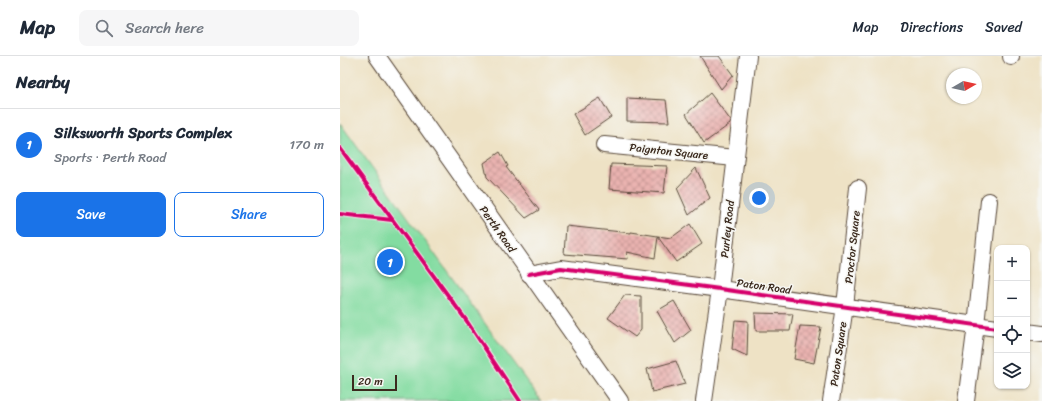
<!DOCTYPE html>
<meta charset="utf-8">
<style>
body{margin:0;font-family:Sriracha,sans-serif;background:#f6f6f7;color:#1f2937}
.controls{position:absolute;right:12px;bottom:12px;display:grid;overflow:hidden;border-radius:8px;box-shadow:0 1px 3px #0004}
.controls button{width:36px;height:36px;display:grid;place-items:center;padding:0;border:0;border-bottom:1px solid #e0e1e3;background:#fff;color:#1f2937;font:20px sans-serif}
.compass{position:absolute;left:606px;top:12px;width:36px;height:36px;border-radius:50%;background:#fff;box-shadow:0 1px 3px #0004;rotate:81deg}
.scale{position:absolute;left:12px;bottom:10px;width:45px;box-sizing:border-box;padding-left:4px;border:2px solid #3b2a1e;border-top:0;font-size:11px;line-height:14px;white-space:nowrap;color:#3b2a1e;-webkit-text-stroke:3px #f6f6f2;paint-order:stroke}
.you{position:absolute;left:419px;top:142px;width:14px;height:14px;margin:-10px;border:3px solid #fff;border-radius:50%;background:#1a73e8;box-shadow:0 0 0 6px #1a73e833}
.badge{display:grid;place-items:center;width:26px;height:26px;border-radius:50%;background:#1a73e8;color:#fff;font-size:13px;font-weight:700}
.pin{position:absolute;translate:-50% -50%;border:2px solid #fff;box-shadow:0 1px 4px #0006}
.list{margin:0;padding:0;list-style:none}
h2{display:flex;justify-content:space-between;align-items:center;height:52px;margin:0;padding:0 16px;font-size:17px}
h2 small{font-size:13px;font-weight:400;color:#747a83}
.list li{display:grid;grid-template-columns:26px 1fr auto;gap:12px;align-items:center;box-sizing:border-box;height:72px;padding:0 16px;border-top:1px solid #e0e1e3}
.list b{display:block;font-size:15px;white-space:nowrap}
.list p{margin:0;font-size:13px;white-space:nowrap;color:#747a83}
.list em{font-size:13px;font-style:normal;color:#747a83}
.actions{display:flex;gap:8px;padding:12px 16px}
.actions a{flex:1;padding:9px 0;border:1px solid #1a73e8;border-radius:8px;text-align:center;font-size:14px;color:#1a73e8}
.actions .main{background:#1a73e8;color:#fff}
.icon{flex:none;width:22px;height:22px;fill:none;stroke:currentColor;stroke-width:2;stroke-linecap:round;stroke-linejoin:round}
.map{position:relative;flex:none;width:702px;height:345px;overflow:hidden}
header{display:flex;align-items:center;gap:24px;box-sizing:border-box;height:56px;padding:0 20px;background:#fff;border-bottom:1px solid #e0e1e3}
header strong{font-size:19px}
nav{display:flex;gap:22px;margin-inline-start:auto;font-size:14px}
.search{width:280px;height:36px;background:#f6f6f7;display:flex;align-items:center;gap:10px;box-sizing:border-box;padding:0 14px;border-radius:8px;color:#747a83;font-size:15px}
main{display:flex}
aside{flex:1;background:#fff}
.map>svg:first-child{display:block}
.park{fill:#83dca1;stroke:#5f8360}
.building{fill:url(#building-cross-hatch)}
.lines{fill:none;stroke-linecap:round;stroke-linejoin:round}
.street-casing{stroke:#564637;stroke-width:18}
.street{stroke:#fff;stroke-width:16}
.cycleway-casing{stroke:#f6f6f2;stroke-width:6}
.cycleway{stroke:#d6006c;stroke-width:4}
.labels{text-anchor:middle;stroke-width:3;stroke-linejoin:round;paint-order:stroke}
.street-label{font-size:11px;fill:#3b2a1e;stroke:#f6f6f2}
</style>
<header>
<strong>Map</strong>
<div class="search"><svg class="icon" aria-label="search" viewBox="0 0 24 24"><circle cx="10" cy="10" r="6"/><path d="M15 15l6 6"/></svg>Search here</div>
<nav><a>Map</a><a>Directions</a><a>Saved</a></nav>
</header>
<main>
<aside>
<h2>Nearby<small></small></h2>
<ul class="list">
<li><span class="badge">1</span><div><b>Silksworth Sports Complex</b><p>Sports · Perth Road</p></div><em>170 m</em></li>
</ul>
<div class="actions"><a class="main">Save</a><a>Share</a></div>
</aside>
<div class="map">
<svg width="702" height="345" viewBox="0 0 702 345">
<defs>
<pattern id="building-cross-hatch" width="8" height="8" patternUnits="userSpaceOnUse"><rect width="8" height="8" fill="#eab3b0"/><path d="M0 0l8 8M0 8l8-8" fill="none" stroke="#bf928f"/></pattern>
</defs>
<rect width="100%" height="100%" fill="#f6f6f2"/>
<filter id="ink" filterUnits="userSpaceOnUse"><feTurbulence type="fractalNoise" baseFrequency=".025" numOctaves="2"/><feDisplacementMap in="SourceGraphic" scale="8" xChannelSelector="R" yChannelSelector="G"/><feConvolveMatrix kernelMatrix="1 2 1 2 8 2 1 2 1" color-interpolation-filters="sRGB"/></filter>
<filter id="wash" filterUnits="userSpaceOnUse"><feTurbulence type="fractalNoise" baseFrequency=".012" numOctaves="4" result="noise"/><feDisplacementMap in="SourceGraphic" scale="16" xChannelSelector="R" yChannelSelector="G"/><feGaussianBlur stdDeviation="0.9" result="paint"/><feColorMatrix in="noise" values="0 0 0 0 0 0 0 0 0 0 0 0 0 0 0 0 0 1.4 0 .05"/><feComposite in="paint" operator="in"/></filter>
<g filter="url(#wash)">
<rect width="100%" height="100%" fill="#eee2c5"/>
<path class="park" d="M0,67l201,278h-201z"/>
<g id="blocks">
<g class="building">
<path d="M360,0h19l14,19 -12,14z"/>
<path d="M370,37l21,28 -1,3 -26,19 -18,-29z"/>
<path d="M260,42l11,19 -26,18 -12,-21z"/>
<path d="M287,42l39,2 3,22 -42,-1z"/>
<path d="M160,96l8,14 -2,1 33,43 -13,8 -39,-41 -3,-14z"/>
<path d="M271,108l56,2 -3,27 -55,-4z"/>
<path d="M356,112l14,30 -21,17 -12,-27z"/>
<path d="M350,168l12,20 -26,18 -18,-25 -3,21 -28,-6 1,7 -64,-5 2,-28 65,7v-1l40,6z"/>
<path d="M285,239l16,1v34l-6,7 -27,-19z"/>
<path d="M334,245l17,29 -16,13 -18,-32z"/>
<path d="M415,257l38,1 -3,17h-34z"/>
<path d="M395,264l13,1 -1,35 -15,-7z"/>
<path d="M460,270l21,1 -7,36 -20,-4z"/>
<path d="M336,305l9,23 -33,8 -5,-23z"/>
</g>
</g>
</g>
<g filter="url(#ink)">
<use href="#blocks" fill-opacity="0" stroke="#564637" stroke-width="1"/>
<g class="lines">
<defs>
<g id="street">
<path d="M37,0l243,345"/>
<path d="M671,1v-1"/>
<path d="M264,89l131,13"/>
<path d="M189,218l32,-6 159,21 277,39"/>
<path d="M687,276l15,2"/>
<path d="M364,345l16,-112 28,-233"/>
<path d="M491,345l14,-95 13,-118"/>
<path d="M626,345l10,-76 13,-124"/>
</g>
</defs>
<use href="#street" class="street-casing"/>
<use href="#street" class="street"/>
<defs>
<g id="cycleway">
<path d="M0,92l126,172 54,81"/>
<path d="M0,158l52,6"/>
<path d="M189,218l32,-6 159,21 277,39"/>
</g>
</defs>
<use href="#cycleway" class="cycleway-casing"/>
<use href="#cycleway" class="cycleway"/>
</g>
</g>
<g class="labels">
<g class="street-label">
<text transform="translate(329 95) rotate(6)" y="4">Paignton Square</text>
<text transform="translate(158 173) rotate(55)" y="4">Perth Road</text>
<text transform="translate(387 173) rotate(-84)" y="4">Purley Road</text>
<text transform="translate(512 191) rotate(-84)" y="4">Proctor Square</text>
<text transform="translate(424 230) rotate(8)" y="4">Paton Road</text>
<text transform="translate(498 298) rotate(-82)" y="4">Paton Square</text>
</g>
</g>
</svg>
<div class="controls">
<button>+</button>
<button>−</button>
<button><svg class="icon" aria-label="locate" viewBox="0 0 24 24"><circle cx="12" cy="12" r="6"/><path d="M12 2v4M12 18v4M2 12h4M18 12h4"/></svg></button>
<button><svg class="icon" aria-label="layers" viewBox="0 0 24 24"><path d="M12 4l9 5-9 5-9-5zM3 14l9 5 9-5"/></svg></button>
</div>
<svg class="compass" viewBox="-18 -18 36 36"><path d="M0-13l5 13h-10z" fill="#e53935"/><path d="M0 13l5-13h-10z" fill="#747a83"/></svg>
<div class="scale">20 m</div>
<div class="you"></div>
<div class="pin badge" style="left:50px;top:206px">1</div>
</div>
</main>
